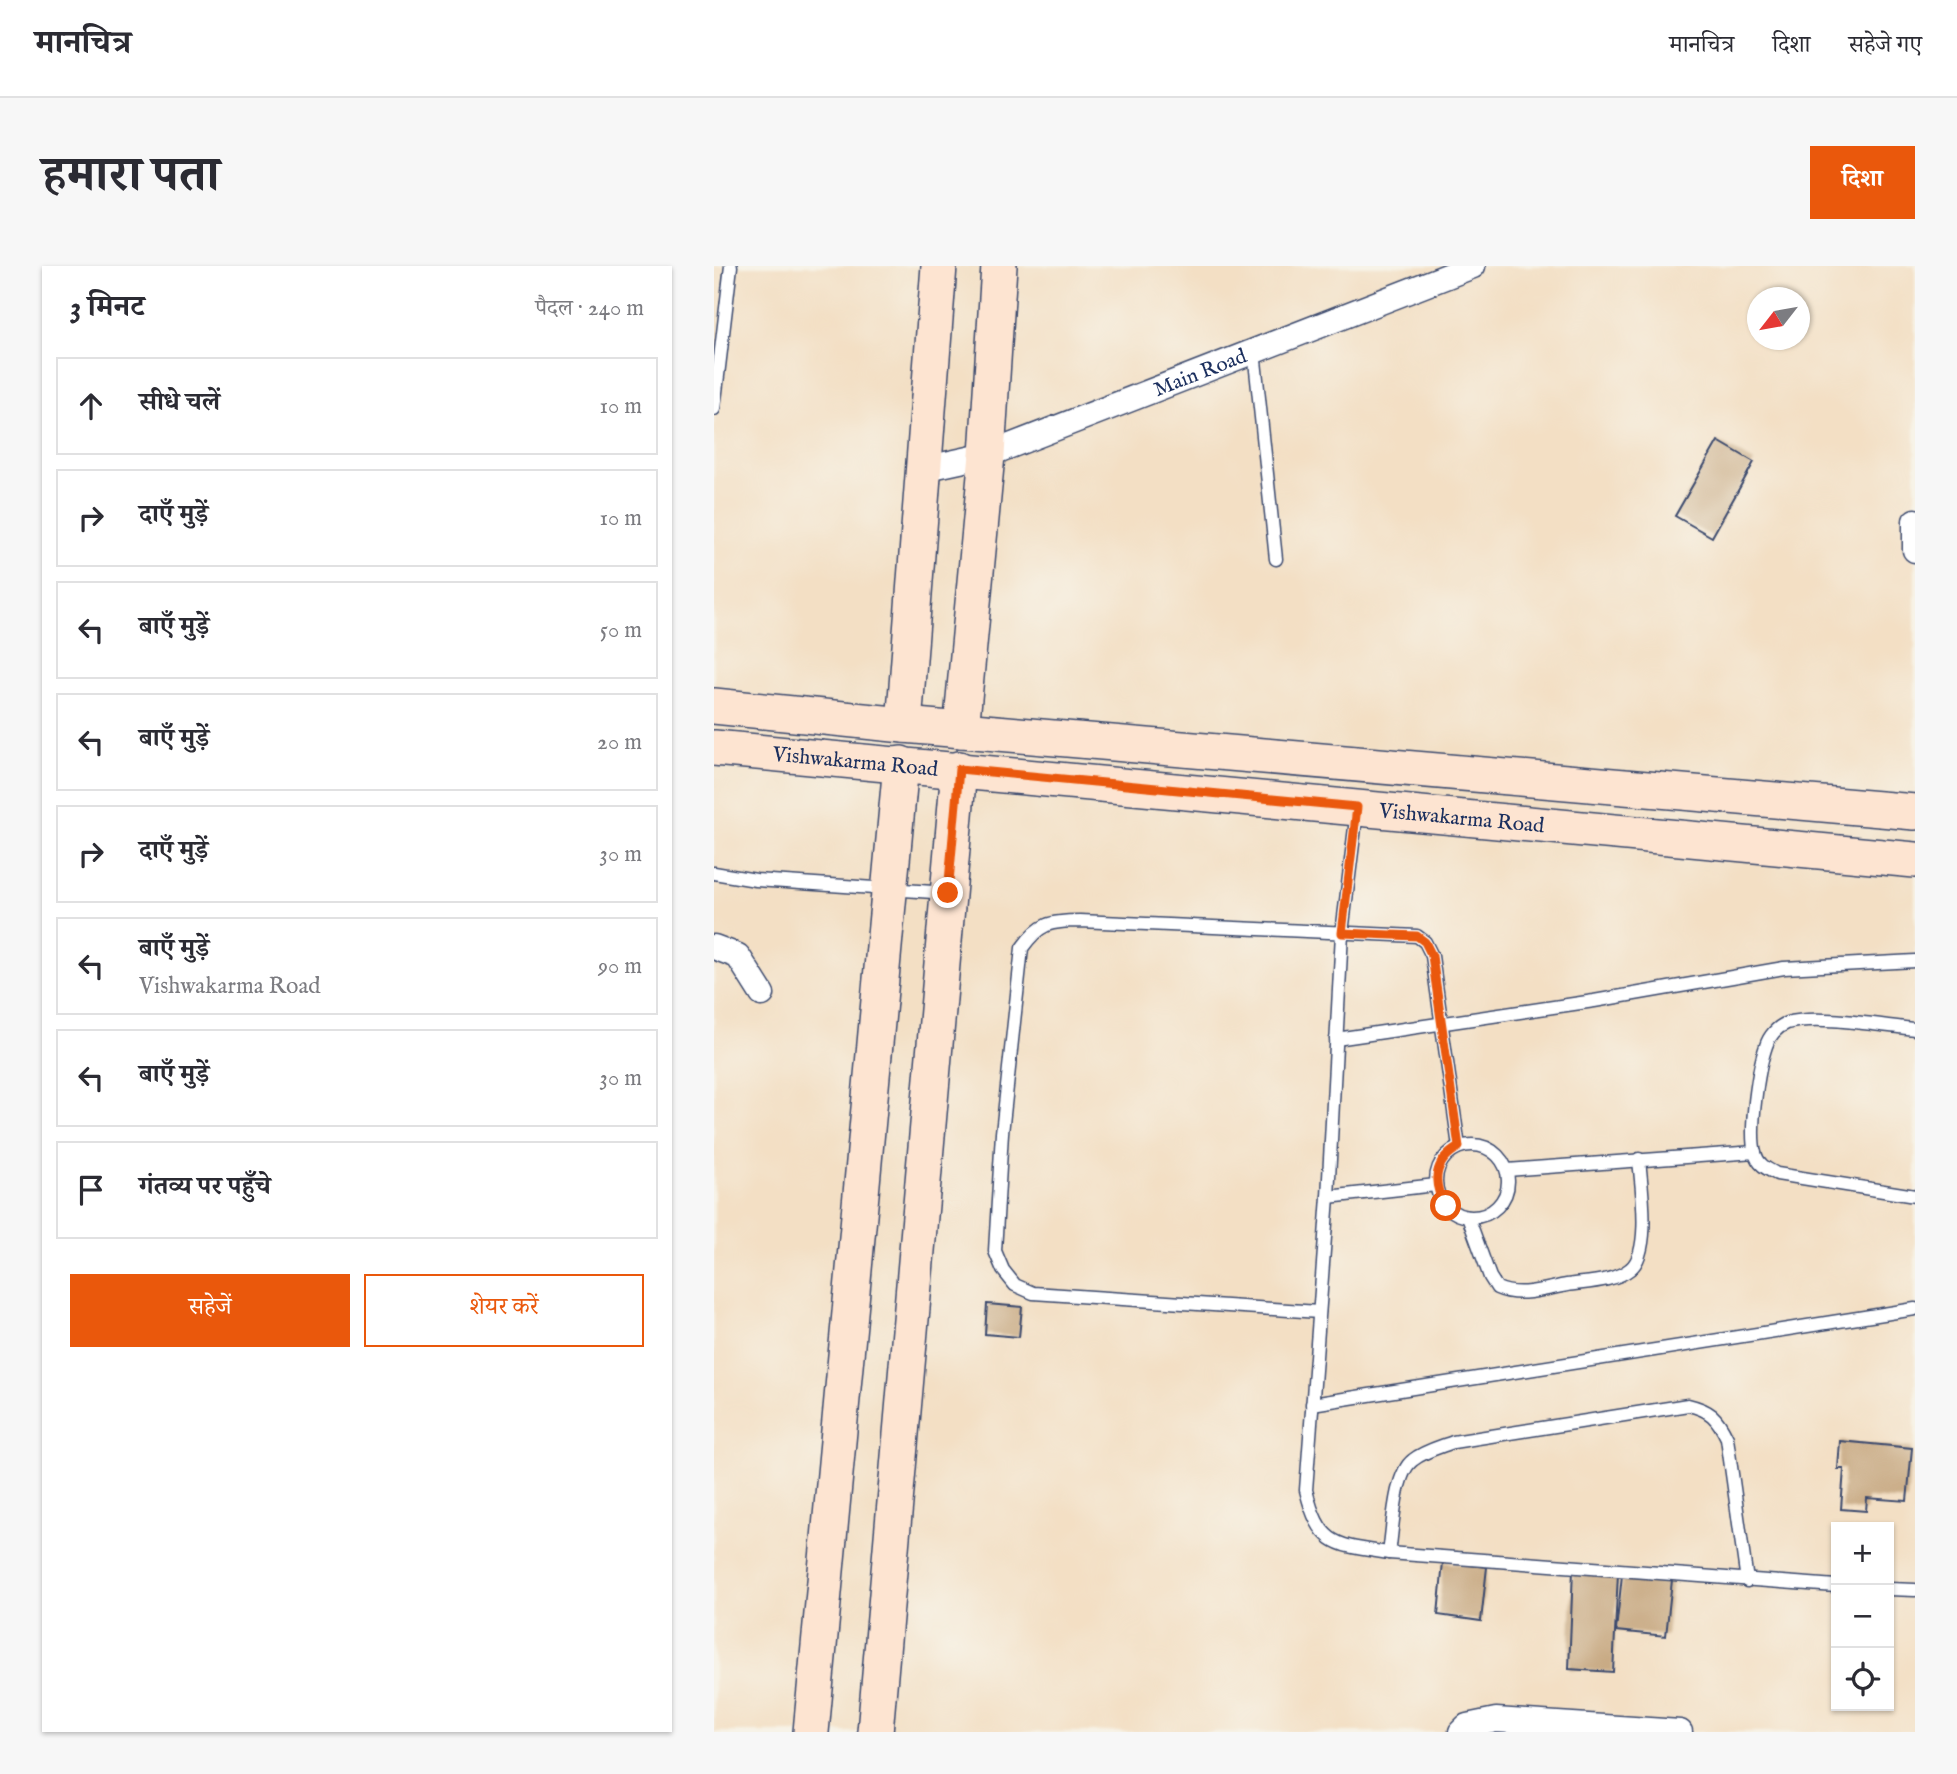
<!DOCTYPE html>
<html lang="hi">
<meta charset="utf-8">
<style>
body{margin:0;font-family:"IM FELL English","Noto Serif Devanagari",serif;background:#f7f7f7;color:#2b2b33}
.controls{position:absolute;right:21px;bottom:21px;display:grid;overflow:hidden;border-radius:0px;box-shadow:0 2px 5px #0004}
.controls button{width:63px;height:63px;display:grid;place-items:center;padding:0;border:0;border-bottom:2px solid #e1e1e2;background:#fff;color:#2b2b33;font:35px sans-serif}
.compass{position:absolute;left:1033px;top:21px;width:63px;height:63px;border-radius:50%;background:#fff;box-shadow:0 2px 5px #0004;rotate:239deg}
.stop{position:absolute;width:21px;height:21px;margin:-16px;border:5px solid #ea580c;border-radius:50%;background:#fff}
.stop.end{background:#ea580c;border-color:#fff;box-shadow:0 2px 7px #0008}
.list{margin:0;padding:0;list-style:none}
h2{display:flex;justify-content:space-between;align-items:center;height:91px;margin:0;padding:0 28px;font-size:30px}
h2 small{font-size:23px;font-weight:400;color:#7c7c81}
.list li{display:grid;grid-template-columns:46px 1fr auto;gap:21px;align-items:center;box-sizing:border-box;height:98px;margin:0 14px 14px;padding:0 14px;border:2px solid #e1e1e2;border-radius:0px}
.list b{display:block;font-size:26px;white-space:nowrap}
.list p{margin:0;font-size:23px;white-space:nowrap;color:#7c7c81}
.list em{font-size:23px;font-style:normal;color:#7c7c81}
.actions{display:flex;gap:14px;padding:21px 28px}
.actions a{flex:1;padding:16px 0;border:2px solid #ea580c;border-radius:0px;text-align:center;font-size:24px;color:#ea580c}
.actions .main{background:#ea580c;color:#fff}
.icon{flex:none;width:38px;height:38px;fill:none;stroke:currentColor;stroke-width:2;stroke-linecap:round;stroke-linejoin:round}
.map{position:relative;flex:none;width:1201px;height:1466px;overflow:hidden;border-radius:0px}
header{display:flex;align-items:center;gap:42px;box-sizing:border-box;height:98px;padding:0 35px;background:#fff;border-bottom:2px solid #e1e1e2}
header strong{font-size:33px}
nav{display:flex;gap:38px;margin-inline-start:auto;font-size:24px}
.intro{display:flex;align-items:center;justify-content:space-between;box-sizing:border-box;height:168px;padding:0 42px}
h1{margin:0;font-size:49px}
.button{padding:18px 32px;border-radius:0px;background:#ea580c;color:#fff;font-size:24px;font-weight:700}
main{display:flex;gap:42px;padding:0 42px}
aside{flex:1;background:#fff;border-radius:0px;box-shadow:0 2px 5px #0004}
.map>svg:first-child{display:block}
.building{fill:#c9ab85}
.lines{fill:none;stroke-linecap:round;stroke-linejoin:round}
.lane-casing{stroke:#3b496d;stroke-width:15}
.street-casing{stroke:#3b496d;stroke-width:27}
.secondary-casing{stroke:#3b496d;stroke-width:38}
.lane{stroke:#fff;stroke-width:12}
.street{stroke:#fff;stroke-width:24}
.secondary{stroke:#fde4d1;stroke-width:35}
.route{stroke:#ea580c;stroke-width:9}
.labels{text-anchor:middle;stroke-width:7;stroke-linejoin:round;paint-order:stroke}
.street-label{font-size:21px;fill:#1b2f5e;stroke:#f7f3e8}
</style>
<header>
<strong>मानचित्र</strong>
<nav><a>मानचित्र</a><a>दिशा</a><a>सहेजे गए</a></nav>
</header>
<div class="intro"><h1>हमारा पता</h1><a class="button">दिशा</a></div>
<main>
<aside>
<h2>3 मिनट<small>पैदल · 240 m</small></h2>
<ul class="list">
<li><svg class="icon" aria-label="ahead" viewBox="0 0 24 24"><path d="M12 20V5M6 11l6-6 6 6"/></svg><div><b>सीधे चलें</b></div><em>10 m</em></li>
<li><svg class="icon" aria-label="right" viewBox="0 0 24 24"><path d="M7 20v-9h11M14 6l5 5-5 5"/></svg><div><b>दाएँ मुड़ें</b></div><em>10 m</em></li>
<li><svg class="icon" aria-label="left" viewBox="0 0 24 24"><path d="M17 20v-9H6M10 6l-5 5 5 5"/></svg><div><b>बाएँ मुड़ें</b></div><em>50 m</em></li>
<li><svg class="icon" aria-label="left" viewBox="0 0 24 24"><path d="M17 20v-9H6M10 6l-5 5 5 5"/></svg><div><b>बाएँ मुड़ें</b></div><em>20 m</em></li>
<li><svg class="icon" aria-label="right" viewBox="0 0 24 24"><path d="M7 20v-9h11M14 6l5 5-5 5"/></svg><div><b>दाएँ मुड़ें</b></div><em>30 m</em></li>
<li><svg class="icon" aria-label="left" viewBox="0 0 24 24"><path d="M17 20v-9H6M10 6l-5 5 5 5"/></svg><div><b>बाएँ मुड़ें</b><p>Vishwakarma Road</p></div><em>90 m</em></li>
<li><svg class="icon" aria-label="left" viewBox="0 0 24 24"><path d="M17 20v-9H6M10 6l-5 5 5 5"/></svg><div><b>बाएँ मुड़ें</b></div><em>30 m</em></li>
<li><svg class="icon" aria-label="arrive" viewBox="0 0 24 24"><path d="M6 21V4h12l-3 4 3 4H6"/></svg><div><b>गंतव्य पर पहुँचे</b></div></li>
</ul>
<div class="actions"><a class="main">सहेजें</a><a>शेयर करें</a></div>
</aside>
<div class="map">
<svg width="1201" height="1466" viewBox="0 0 1201 1466">
<rect width="100%" height="100%" fill="#f7f3e8"/>
<filter id="ink" filterUnits="userSpaceOnUse"><feTurbulence type="fractalNoise" baseFrequency=".0143" numOctaves="2"/><feDisplacementMap in="SourceGraphic" scale="14" xChannelSelector="R" yChannelSelector="G"/><feConvolveMatrix kernelMatrix="1 2 1 2 8 2 1 2 1" color-interpolation-filters="sRGB"/></filter>
<filter id="wash" filterUnits="userSpaceOnUse"><feTurbulence type="fractalNoise" baseFrequency=".00686" numOctaves="4" result="noise"/><feDisplacementMap in="SourceGraphic" scale="28" xChannelSelector="R" yChannelSelector="G"/><feGaussianBlur stdDeviation="1.57" result="paint"/><feColorMatrix in="noise" values="0 0 0 0 0 0 0 0 0 0 0 0 0 0 0 0 0 1.4 0 .05"/><feComposite in="paint" operator="in"/></filter>
<g filter="url(#wash)">
<rect width="100%" height="100%" fill="#f3dfc4"/>
<g id="blocks">
<g class="building">
<path d="M1004,175l36,21 -42,75 -37,-21z"/>
<path d="M273,1038l35,3 -3,30 -34,-3z"/>
<path d="M1126,1175l72,7 -5,53 -40,-3 -1,13 -25,-2 3,-40h-6z"/>
<path d="M729,1296l44,5 -6,54 -43,-6z"/>
<path d="M859,1304l45,3 -5,99 -44,-3z"/>
<path d="M908,1309l50,5 -6,56 -50,-5z"/>
</g>
</g>
</g>
<g filter="url(#ink)">
<use href="#blocks" fill-opacity="0" stroke="#3b496d" stroke-width="2"/>
<g class="lines">
<defs>
<g id="lane">
<path d="M540,85l22,208"/>
<path d="M0,143l17,-143"/>
<path d="M643,545l-15,122 -14,264 -22,293c14,57 30,55 83,63l447,33"/>
<path d="M0,607l42,7 192,13"/>
<path d="M1201,763c-33,-3 -98,-15 -128,-6 -10,4 -18,13 -21,23 -8,23 -17,84 -11,107 3,12 12,16 22,21l138,22"/>
<path d="M622,773l258,-38 190,-33 131,-7"/>
<circle cx="758" cy="915" r="36"/>
<path d="M793,904l248,-18"/>
<path d="M614,931l108,-12"/>
<path d="M754,951l22,60 7,11c22,10 47,1 70,-3 19,-3 47,-3 63,-16 22,-17 11,-84 9,-110"/>
<path d="M605,1046l-286,-19 -18,-8 -12,-15 -8,-19 7,-118 20,-185c18,-25 28,-27 58,-27l337,15 8,6 7,14 27,191"/>
<path d="M598,1138l603,-95"/>
<path d="M675,1287c4,-24 5,-79 24,-93 11,-9 27,-13 40,-18l235,-37c22,5 29,12 39,33l20,143"/>
<path d="M1175,1323l26,1"/>
</g>
<g id="street">
<path id="s1" d="M209,203l64,-14 486,-189"/>
<path d="M1201,255v29"/>
<path d="M0,681l24,9 24,38"/>
<path d="M747,1466l6,-6 29,-6 184,12"/>
</g>
<g id="secondary">
<path d="M0,440l190,19 1011,87"/>
<path d="M190,459l35,-459"/>
<path d="M247,464l26,-275 12,-189"/>
<path id="s2" d="M0,482l1201,112"/>
<path d="M97,1466l90,-968"/>
<path d="M161,1466l84,-963"/>
</g>
</defs>
<use href="#lane" class="lane-casing"/>
<use href="#street" class="street-casing"/>
<use href="#secondary" class="secondary-casing"/>
<use href="#lane" class="lane"/>
<use href="#street" class="street"/>
<use href="#secondary" class="secondary"/>
</g>
</g>
<g class="lines" filter="url(#ink)">
<path class="route" d="M234,627l11,-124 398,38 -15,126 75,3 8,6 7,14 27,191c-25,14 -28,36 -13,59"/>
</g>
<g class="labels">
<g class="street-label">
<text dy="7" stroke="none"><textPath href="#s1" startOffset="294">Main Road</textPath></text>
<text dy="7" stroke="none"><textPath href="#s2" startOffset="142">Vishwakarma Road</textPath></text>
<text dy="7" stroke="none"><textPath href="#s2" startOffset="751">Vishwakarma Road</textPath></text>
</g>
</g>
</svg>
<div class="controls">
<button>+</button>
<button>−</button>
<button><svg class="icon" aria-label="locate" viewBox="0 0 24 24"><circle cx="12" cy="12" r="6"/><path d="M12 2v4M12 18v4M2 12h4M18 12h4"/></svg></button>
</div>
<svg class="compass" viewBox="-18 -18 36 36"><path d="M0-13l5 13h-10z" fill="#e53935"/><path d="M0 13l5-13h-10z" fill="#7c7c81"/></svg>
<div class="stop" style="left:732px;top:940px"></div>
<div class="stop end" style="left:234px;top:627px"></div>
</div>
</main>
